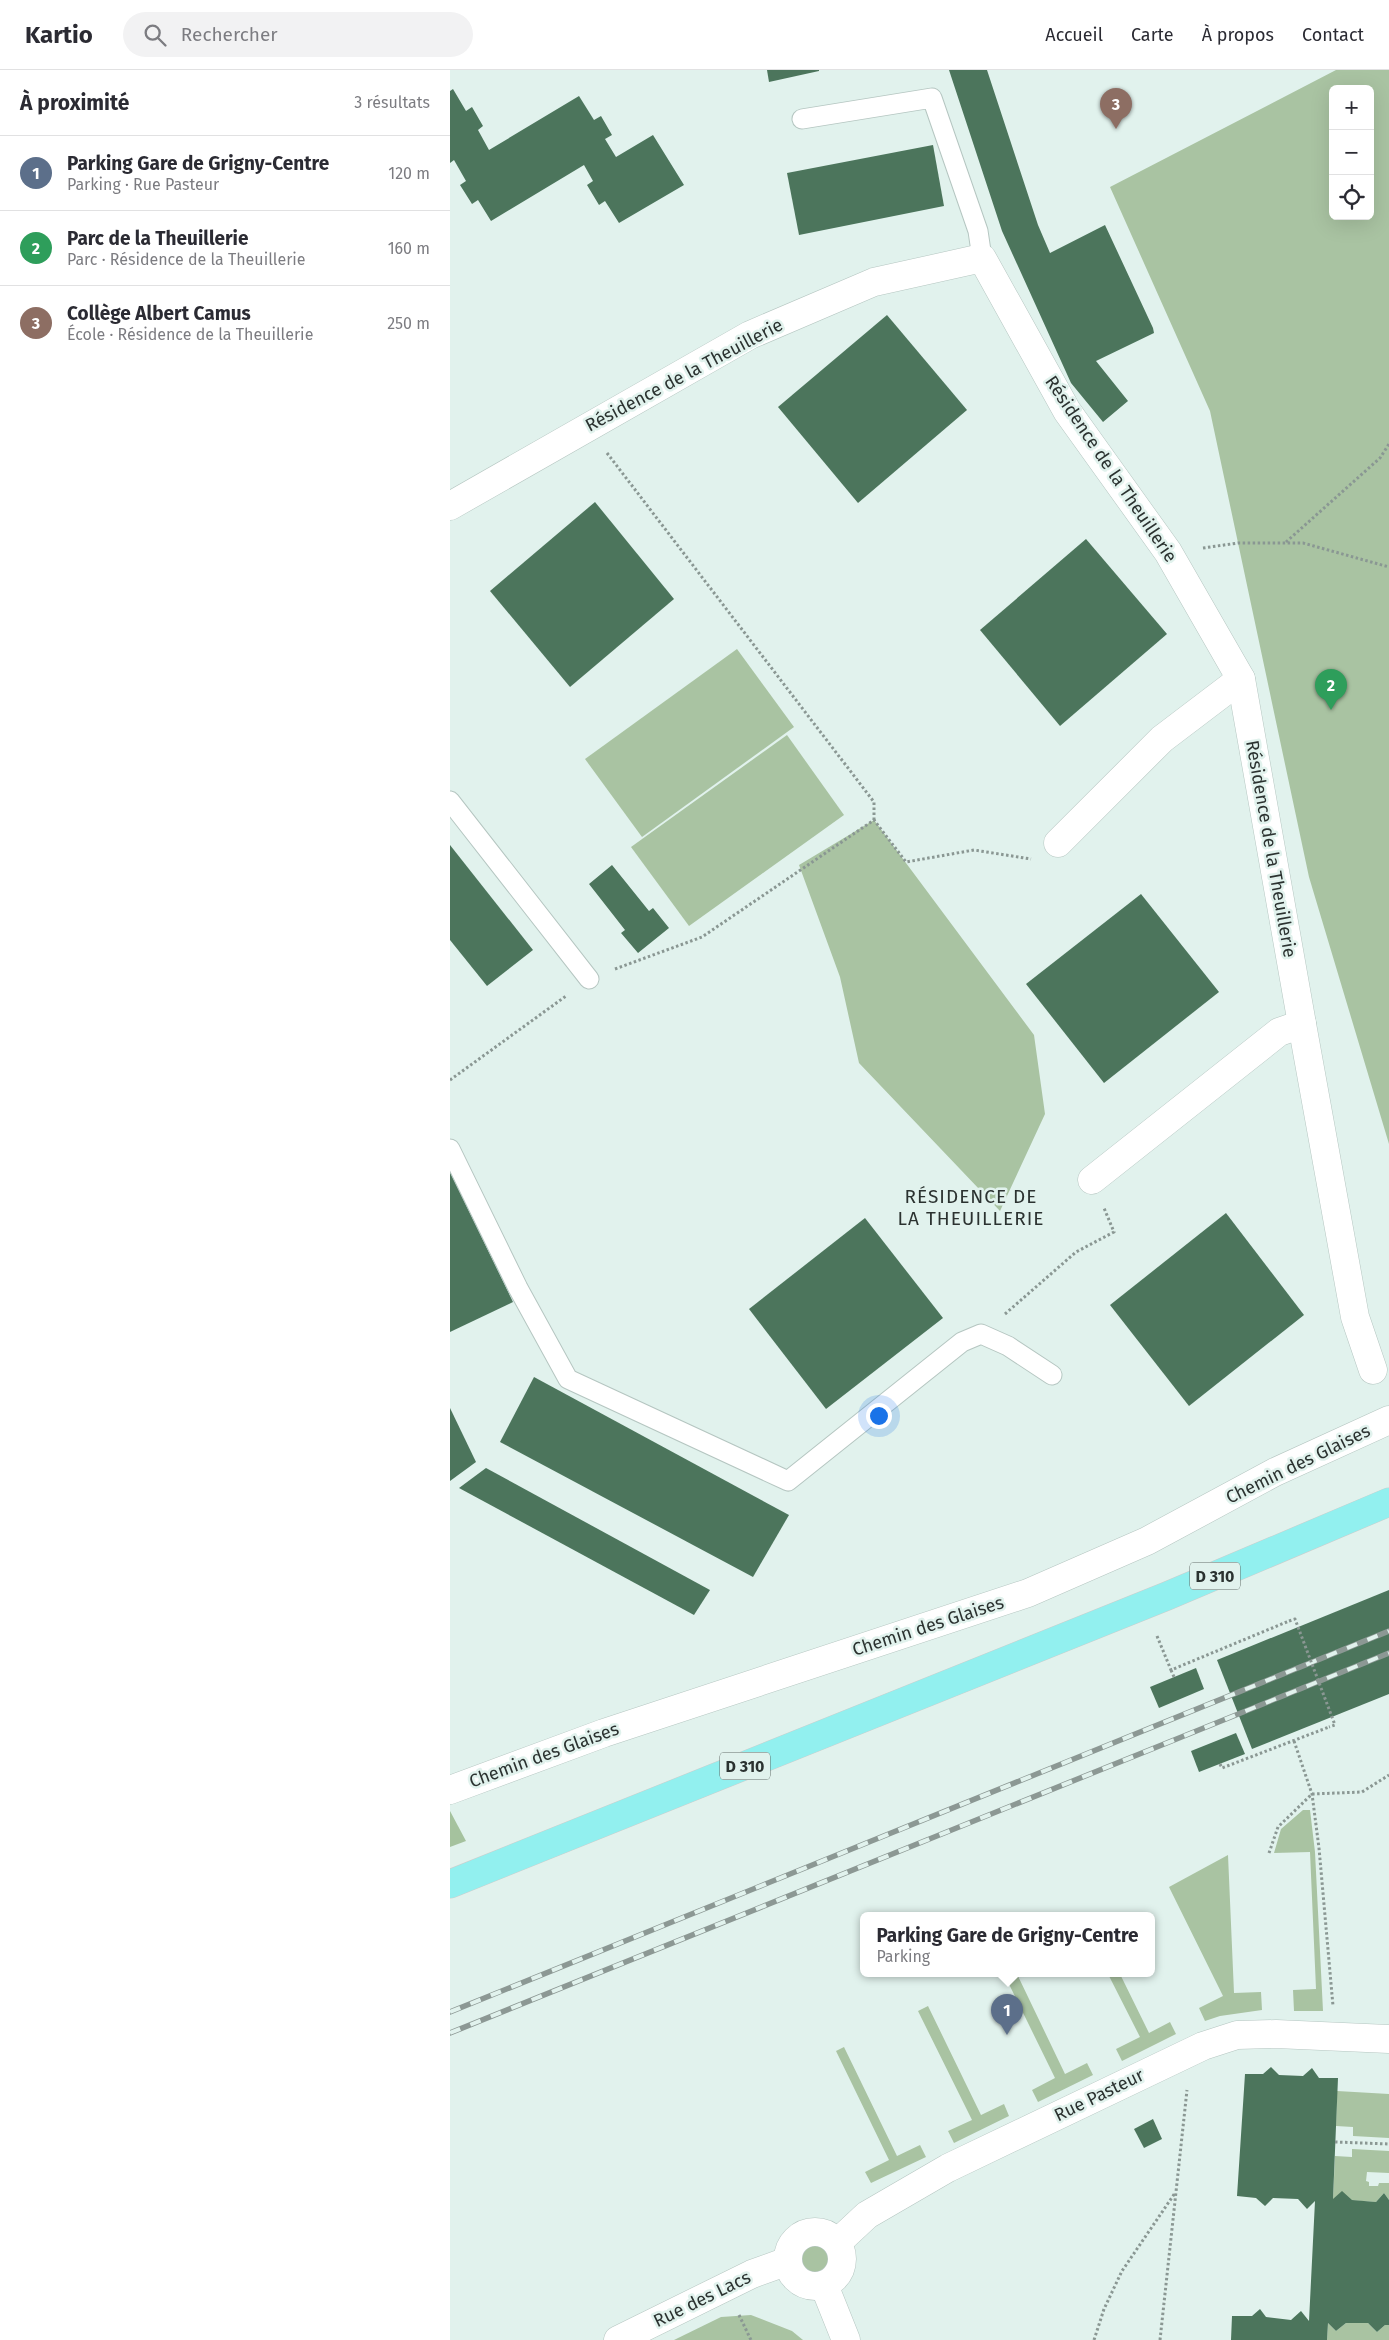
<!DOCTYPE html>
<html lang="fr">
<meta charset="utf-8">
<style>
body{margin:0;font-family:"Fira Sans",sans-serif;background:#f2f2f3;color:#2b2b33}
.controls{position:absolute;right:15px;top:15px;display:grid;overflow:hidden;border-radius:8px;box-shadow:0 5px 20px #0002}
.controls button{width:45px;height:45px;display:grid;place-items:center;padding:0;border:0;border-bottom:1px solid #e1e1e2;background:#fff;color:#2b2b33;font:25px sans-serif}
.you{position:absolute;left:428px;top:1345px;width:18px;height:18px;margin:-12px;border:4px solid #fff;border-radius:50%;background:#1a73e8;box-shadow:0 0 0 8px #1a73e833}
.badge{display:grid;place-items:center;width:32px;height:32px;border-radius:50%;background:#0f766e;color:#fff;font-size:16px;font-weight:700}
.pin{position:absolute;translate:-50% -41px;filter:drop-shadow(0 1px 2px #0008)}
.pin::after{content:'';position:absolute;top:26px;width:18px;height:15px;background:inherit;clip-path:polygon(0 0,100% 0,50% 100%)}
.popup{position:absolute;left:410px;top:1842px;width:295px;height:65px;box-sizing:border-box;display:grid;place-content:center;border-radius:8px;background:#fff;filter:drop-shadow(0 1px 4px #0005);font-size:16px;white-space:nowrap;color:#7c7c81}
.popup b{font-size:19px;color:#2b2b33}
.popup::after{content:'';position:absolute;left:50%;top:100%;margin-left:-10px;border:10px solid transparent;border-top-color:#fff}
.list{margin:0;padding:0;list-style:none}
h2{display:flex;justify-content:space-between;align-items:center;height:65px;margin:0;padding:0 20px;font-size:21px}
h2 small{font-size:16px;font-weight:400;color:#7c7c81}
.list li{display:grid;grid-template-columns:32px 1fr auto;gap:15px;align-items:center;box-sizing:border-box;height:75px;padding:0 20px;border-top:1px solid #e1e1e2}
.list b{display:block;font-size:19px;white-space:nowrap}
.list p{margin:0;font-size:16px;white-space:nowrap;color:#7c7c81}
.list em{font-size:16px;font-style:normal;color:#7c7c81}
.icon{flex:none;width:28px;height:28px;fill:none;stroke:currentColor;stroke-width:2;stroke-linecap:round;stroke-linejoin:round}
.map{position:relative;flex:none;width:939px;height:2270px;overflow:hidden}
header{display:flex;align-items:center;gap:30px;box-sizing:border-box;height:70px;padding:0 25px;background:#fff;border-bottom:1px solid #e1e1e2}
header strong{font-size:24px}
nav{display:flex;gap:28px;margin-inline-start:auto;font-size:18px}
.search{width:350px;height:45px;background:#f2f2f3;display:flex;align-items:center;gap:12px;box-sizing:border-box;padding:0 18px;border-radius:28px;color:#7c7c81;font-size:19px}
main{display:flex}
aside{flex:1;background:#fff}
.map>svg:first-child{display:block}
.green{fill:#a9c3a2;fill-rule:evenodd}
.forest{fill:#a5c29e}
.building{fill:#4c755c}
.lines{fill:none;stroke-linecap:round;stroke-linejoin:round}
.lane-casing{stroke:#b5c6c1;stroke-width:21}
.street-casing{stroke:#b5c6c1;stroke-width:29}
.primary-casing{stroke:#cccecd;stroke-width:29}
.path{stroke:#8a9793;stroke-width:3;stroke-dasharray:2.5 2.5;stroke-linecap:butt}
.lane{stroke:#fff;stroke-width:19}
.street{stroke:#fff;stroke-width:28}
.primary{stroke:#92f0ef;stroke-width:28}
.rail-casing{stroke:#8c9894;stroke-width:5.5}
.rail{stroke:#e1f2ed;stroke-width:4;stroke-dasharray:11;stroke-linecap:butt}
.path-bridge{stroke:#8a9793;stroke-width:3;stroke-dasharray:2.5 2.5;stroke-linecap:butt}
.labels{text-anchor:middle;stroke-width:5;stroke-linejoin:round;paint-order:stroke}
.shield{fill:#e1f2ed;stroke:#626c69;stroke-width:1}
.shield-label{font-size:16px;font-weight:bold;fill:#2b3230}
.street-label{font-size:18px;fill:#2b3230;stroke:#e1f2ed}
.neighbourhood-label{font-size:19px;letter-spacing:1px;fill:#2b3230;stroke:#e1f2ed}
</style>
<header>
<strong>Kartio</strong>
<div class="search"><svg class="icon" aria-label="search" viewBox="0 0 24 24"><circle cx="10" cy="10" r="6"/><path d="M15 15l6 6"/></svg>Rechercher</div>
<nav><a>Accueil</a><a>Carte</a><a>À propos</a><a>Contact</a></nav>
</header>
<main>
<aside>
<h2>À proximité<small>3 résultats</small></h2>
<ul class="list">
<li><span class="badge" style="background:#5c6f8a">1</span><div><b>Parking Gare de Grigny-Centre</b><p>Parking · Rue Pasteur</p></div><em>120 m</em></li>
<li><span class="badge" style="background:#2e9e5b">2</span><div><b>Parc de la Theuillerie</b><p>Parc · Résidence de la Theuillerie</p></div><em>160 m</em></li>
<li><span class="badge" style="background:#8d6e63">3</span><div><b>Collège Albert Camus</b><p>École · Résidence de la Theuillerie</p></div><em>250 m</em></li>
</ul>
</aside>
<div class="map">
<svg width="939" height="2270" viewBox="0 0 939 2270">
<rect width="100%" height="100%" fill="#e1f2ed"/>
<g class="green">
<path d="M886,0h53v1074l-80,-267 -99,-466 -100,-224zM883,19h37v127h-37z"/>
<path d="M287,579l57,78 -152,110 -57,-78z"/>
<path d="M337,665l57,80 -155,111 -58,-79z"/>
<path d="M424,750l160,215 11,79 -45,97 -141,-148 -19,-86 -41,-112z"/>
<path d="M853,1740h7l5,42 8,159h-29l-1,-21 23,-1 -6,-137 -36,1 7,-24z"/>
<path d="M778,1785l6,138 27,-1 1,18 -42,6 -15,5 -6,-13 24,-12 -54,-109z"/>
<path d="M554,1904h13l48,100 22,-11 6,12 -55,27 -6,-12 23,-12z"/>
<path d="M658,1904h12l29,59 21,-11 6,12 -54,27 -6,-12 24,-12z"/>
<path d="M478,1936l53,109 23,-11 5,12 -55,27 -6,-12 24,-11 -54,-109z"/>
<path d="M394,1977l53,109 23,-11 6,12 -55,26 -6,-11 24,-12 -53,-109z"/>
<path d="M887,2021l52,3v44l-36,-2v-9l-17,-1z"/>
<path d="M902,2079l37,2v22l-22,-1 -1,9 3,1v4h9l1,-3h10v17l-5,-7 -8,9 -43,-3 2,-43 17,1z"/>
<circle cx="364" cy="2189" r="18"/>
<path d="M301,2245l41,16 11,9h-129l47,-23z"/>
<path d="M878,2253l8,8 10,-8h22l9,9 8,-7h4v15h-62z"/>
</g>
<path class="forest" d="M0,1741l16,30 -16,6z"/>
<g class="building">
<path d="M317,0h52v1l-50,11z"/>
<path d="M499,0h38l51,155 12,28 55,-28 48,103 1,5 -58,28 32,40 -25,21 -32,-39 -69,-152z"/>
<path d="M3,19l13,22 6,-4 11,19 -5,4 11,20 90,-54 15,24 7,-4 11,19 -7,4 11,18 37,-22 31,50 -65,38 -14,-22 -6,4 -12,-20 6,-4 -9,-16 -93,56 -13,-21 -6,4 -12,-19 6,-4 -12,-21 -4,3v-72z"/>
<path d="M483,75l11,61 -145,29 -12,-62z"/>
<path d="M437,245l80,95 -109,93 -80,-96z"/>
<path d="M145,432l79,97 -104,88 -80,-96z"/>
<path d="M636,469l81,95 -107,92 -80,-96z"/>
<path d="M0,775l83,105 -46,36 -37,-46z"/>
<path d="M162,795l37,46 4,-3 16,20 -31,25 -17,-20 4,-3 -36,-46z"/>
<path d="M691,824l78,98 -115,91 -78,-99z"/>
<path d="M0,1102l63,130 -63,30z"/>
<path d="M776,1143l78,102 -115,91 -79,-101z"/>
<path d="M415,1148l78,100 -117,91 -77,-100z"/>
<path d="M84,1307l255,138 -36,62 -253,-135z"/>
<path d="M0,1338l26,54 -26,19z"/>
<path d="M36,1398l224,122 -16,25 -235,-127z"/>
<path d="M939,1520v104l-137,55 -35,-89z"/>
<path d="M746,1598l8,21 -45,19 -9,-21z"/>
<path d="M786,1663l9,21 -46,18 -8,-21z"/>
<path d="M821,1997l8,8 24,1 9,-8 7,10h19l-5,121 9,-8 10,9 24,2 8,-9 5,7v125h-4l-8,7 -9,-9h-22l-10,8 -8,-8 -1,17h-96l1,-24h20l8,-7 6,8 25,3 10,-9 8,10 6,-120 -8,8 -9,-10 -25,-1 -8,8 -9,-8 -19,-2 8,-122h18z"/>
<path d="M703,2049l9,20 -18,9 -10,-19z"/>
</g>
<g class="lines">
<defs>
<g id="lane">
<path d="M352,49l130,-21 46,133 4,27"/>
<path d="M0,731l139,178"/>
<path d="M0,1079l68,139 50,91 220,102 174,-139 19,-8 27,12 44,29"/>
</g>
<g id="street">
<path d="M0,436l300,-171 124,-53 108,-24 85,153 101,141 73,127 61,345 -23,8 -187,148"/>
<path d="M608,773l104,-104 79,-60"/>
<path d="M852,954l53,293 18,53"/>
<path d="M0,1720l154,-57 424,-140 119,-52 128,-69 114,-52"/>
<circle cx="365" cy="2189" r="27"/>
<path d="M387,2173l30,-28 81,-47 255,-122 34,-11 39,-1 113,5"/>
<path d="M374,2215l22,55"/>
<path d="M168,2270l134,-66 36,-13"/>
</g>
<path id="primary" d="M0,1814l717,-288 222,-94"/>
</defs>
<use href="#lane" class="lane-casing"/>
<use href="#street" class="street-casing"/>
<use href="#primary" class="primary-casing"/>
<g class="path">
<path d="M157,383l267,349v18"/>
<path d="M836,472l94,-84 9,-14"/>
<path d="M753,478l35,-5h65l86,24"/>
<path d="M165,899l87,-32 172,-117 32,42 68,-12 57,9"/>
<path d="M0,1010l116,-84"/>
<path d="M555,1244l71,-62 38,-20 -10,-24"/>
<path d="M707,1566l14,34 118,-49"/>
<path d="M721,1600l3,7"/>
<path d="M844,1671l18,53 7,54 14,158"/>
<path d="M770,1694l2,4 107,-41"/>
<path d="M819,1783l9,-26 34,-33 50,-2 27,-17"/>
<path d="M885,2072l54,2"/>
<path d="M289,2245l12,25"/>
<path d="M644,2270l10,-31 18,-38 53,-78"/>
<path d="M710,2270l27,-250"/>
</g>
<use href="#lane" class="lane"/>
<use href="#street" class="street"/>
<use href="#primary" class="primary"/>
<defs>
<g id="rail">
<path d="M0,1942l939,-381"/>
<path d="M0,1963l939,-380"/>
</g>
</defs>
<use href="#rail" class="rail-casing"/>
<use href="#rail" class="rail"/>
<path class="path-bridge" d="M839,1551l6,-2 40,106 -6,2"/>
</g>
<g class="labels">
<g class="shield">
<rect x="740" y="1492.5" width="50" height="27" rx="4"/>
<rect x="270" y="1682.5" width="50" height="27" rx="4"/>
</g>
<g class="shield-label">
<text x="765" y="1512">D 310</text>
<text x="295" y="1702">D 310</text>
</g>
<g class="street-label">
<text transform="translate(234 305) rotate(-28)" y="6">Résidence de la Theuillerie</text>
<text transform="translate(661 399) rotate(56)" y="6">Résidence de la Theuillerie</text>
<text transform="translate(821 779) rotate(80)" y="6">Résidence de la Theuillerie</text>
<text transform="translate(848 1394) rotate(-26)" y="6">Chemin des Glaises</text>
<text transform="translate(478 1556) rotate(-18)" y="6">Chemin des Glaises</text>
<text transform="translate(94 1685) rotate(-20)" y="6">Chemin des Glaises</text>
<text transform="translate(649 2025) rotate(-26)" y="6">Rue Pasteur</text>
<text transform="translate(252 2229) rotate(-26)" y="6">Rue des Lacs</text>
</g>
<g class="neighbourhood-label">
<text x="521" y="1133">RÉSIDENCE DE<tspan x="521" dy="22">LA THEUILLERIE</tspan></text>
</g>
</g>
</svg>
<div class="controls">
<button>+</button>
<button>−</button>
<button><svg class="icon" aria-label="locate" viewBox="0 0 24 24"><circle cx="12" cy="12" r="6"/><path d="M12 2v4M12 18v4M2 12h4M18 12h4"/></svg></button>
</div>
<div class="you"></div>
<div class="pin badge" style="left:557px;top:1965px;background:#5c6f8a">1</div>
<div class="popup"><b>Parking Gare de Grigny-Centre</b>Parking</div>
<div class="pin badge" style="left:881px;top:640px;background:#2e9e5b">2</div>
<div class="pin badge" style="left:666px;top:59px;background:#8d6e63">3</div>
</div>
</main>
